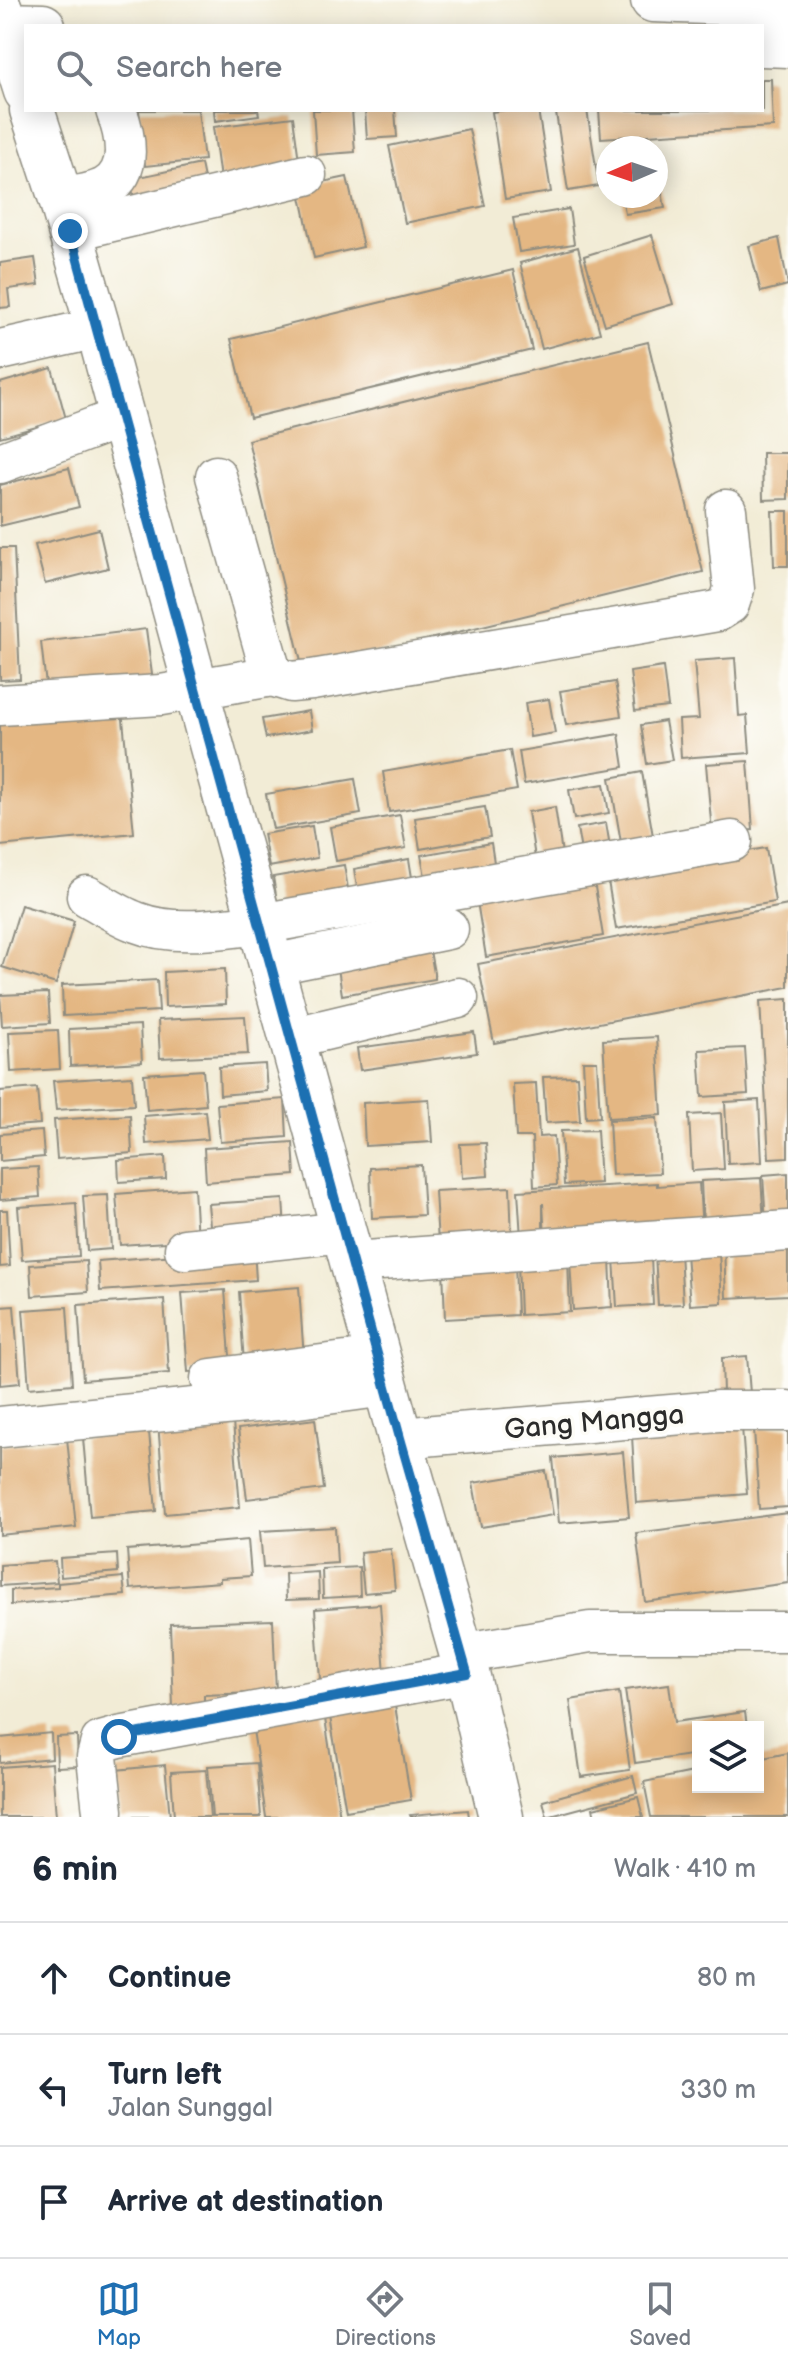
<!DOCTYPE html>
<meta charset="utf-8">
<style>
body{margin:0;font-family:"Balsamiq Sans",sans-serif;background:#f2f2f3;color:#1f2937}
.controls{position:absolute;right:24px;bottom:24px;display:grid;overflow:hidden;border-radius:0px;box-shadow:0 4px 20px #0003}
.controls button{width:72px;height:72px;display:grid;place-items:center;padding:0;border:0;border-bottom:2px solid #e0e1e3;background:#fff;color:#1f2937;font:40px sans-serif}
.compass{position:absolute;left:596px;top:136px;width:72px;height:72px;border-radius:50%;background:#fff;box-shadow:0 4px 20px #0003;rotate:268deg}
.stop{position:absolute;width:24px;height:24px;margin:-18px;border:6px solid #1f6fb2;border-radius:50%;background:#fff}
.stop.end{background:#1f6fb2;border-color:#fff;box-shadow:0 2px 8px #0008}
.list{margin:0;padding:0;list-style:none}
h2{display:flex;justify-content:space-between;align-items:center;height:104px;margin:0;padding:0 32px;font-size:34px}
h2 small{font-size:26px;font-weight:400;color:#747a83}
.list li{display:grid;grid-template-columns:52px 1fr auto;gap:24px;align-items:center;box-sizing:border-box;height:112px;padding:0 32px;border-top:2px solid #e0e1e3}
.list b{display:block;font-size:30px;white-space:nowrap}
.list p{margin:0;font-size:26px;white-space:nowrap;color:#747a83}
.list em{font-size:26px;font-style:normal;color:#747a83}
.icon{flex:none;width:44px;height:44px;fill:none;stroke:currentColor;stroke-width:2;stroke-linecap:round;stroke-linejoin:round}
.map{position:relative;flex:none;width:788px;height:1817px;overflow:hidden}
.search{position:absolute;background:#fff;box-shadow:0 4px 20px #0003;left:24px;right:24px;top:24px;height:88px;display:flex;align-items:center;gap:20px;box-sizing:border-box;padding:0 28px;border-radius:0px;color:#747a83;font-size:30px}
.sheet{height:440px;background:#fff}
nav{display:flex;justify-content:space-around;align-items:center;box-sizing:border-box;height:112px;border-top:2px solid #e0e1e3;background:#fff;font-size:22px;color:#747a83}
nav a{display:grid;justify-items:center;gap:4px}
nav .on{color:#1f6fb2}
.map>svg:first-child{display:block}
.building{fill:#e4b783}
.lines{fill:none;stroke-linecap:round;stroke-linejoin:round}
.minor-casing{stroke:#8e8c80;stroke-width:43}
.major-casing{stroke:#8e8c80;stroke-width:47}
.highway-casing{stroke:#8e8c80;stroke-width:47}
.minor{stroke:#fff;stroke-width:40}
.major{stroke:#fff;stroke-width:44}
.highway{stroke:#fff;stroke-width:44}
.route{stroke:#1f6fb2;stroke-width:10}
.labels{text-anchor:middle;stroke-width:7;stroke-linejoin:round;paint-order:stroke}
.street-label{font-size:28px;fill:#2b2b2b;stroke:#fdfcf7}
</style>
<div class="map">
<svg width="788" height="1817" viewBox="0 0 788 1817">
<rect width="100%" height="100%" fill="#fdfcf7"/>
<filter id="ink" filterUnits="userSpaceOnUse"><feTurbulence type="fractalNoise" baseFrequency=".0125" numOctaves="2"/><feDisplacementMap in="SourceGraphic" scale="16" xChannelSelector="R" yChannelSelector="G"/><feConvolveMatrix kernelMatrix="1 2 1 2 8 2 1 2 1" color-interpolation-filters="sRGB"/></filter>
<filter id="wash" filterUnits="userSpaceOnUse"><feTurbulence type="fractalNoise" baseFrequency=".006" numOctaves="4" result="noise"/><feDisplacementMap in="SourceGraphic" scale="32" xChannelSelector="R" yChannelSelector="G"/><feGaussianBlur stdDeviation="1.8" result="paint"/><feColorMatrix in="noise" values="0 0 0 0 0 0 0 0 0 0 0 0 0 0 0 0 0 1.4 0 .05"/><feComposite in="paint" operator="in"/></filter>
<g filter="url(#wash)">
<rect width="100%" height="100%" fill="#f2ecd6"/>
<g id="blocks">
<g class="building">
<path d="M762,79h9l2,48 -172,11 -2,-28h163z"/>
<path d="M139,110h59l6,50 -59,6z"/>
<path d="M214,110h44l1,5 -44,6z"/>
<path d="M313,110h39l3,42 -39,3z"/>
<path d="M365,110h30l2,27 -30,2z"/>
<path d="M505,110h33l13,82 -46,7 -13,-87z"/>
<path d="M574,110h13l12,76 -31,5 -12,-78z"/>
<path d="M293,117l7,51 -80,11 -7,-52z"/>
<path d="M469,129l16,77 -80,17 -16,-77z"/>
<path d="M655,142l1,6h-27v-2z"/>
<path d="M656,161l9,47 -40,6 -3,-18h34z"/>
<path d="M201,164l6,29 -71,15 -6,-29z"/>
<path d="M347,177l16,70 -49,11 -15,-71z"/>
<path d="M569,209l5,35 -55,8 -6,-34z"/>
<path d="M652,235l21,69 -68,21 -21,-69z"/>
<path d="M779,238l9,47 -27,7 -12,-46z"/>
<path d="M578,247l22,86 -58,16 -22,-86z"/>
<path d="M35,258l4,27 -31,4 2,18 -10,1v-45z"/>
<path d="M513,270l19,80 -282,68 -19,-79z"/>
<path d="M648,342l55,230 -400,98 -55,-230z"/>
<path d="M52,368l14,51 -66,18v-54z"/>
<path d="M762,453h26v46l-25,1z"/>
<path d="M69,468l10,39 -79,19v-41z"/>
<path d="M772,511h16v55h-14z"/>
<path d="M99,529l9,39 -63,16 -10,-39z"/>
<path d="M0,548h14l6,131 -20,1z"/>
<path d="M146,629l7,53 -106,12 -6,-52z"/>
<path d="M735,658l4,58 8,-1 3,38 -69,5 -2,-38 20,-1 -5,-58z"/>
<path d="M663,667l5,40 -33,4 -5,-39z"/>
<path d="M615,682l6,34 -55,9 -6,-34z"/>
<path d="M121,699l13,134 -134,13v-135z"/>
<path d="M549,699l6,34 -25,4 -5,-34z"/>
<path d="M309,711l3,19 -46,8 -4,-19z"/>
<path d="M665,721l7,39 -25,4 -6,-39z"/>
<path d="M619,734l5,33 -100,17 -5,-33z"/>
<path d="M510,750l7,40 -128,22 -6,-40z"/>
<path d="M748,761l5,69 -41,3 -6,-69z"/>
<path d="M642,772l12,70 -32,6 -12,-70z"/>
<path d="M355,779l6,35 -88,15 -7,-35z"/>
<path d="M604,784l5,29 -35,6 -5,-29z"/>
<path d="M485,807l5,30 -70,12 -5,-31z"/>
<path d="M555,807l8,53 -27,4 -8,-52z"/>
<path d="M400,815l6,33 -70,13 -6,-34z"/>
<path d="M606,823l5,29 -29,5 -5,-29z"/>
<path d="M312,826l5,32 -48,9 -6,-33z"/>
<path d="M491,843l4,26 -69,12 -5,-26z"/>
<path d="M766,848l9,54 -159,27 -9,-54z"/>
<path d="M409,859l5,31 -55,9 -5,-30z"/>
<path d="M344,865l6,36 -71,12 -6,-36z"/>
<path d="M593,875l10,61 -117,21 -10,-62z"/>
<path d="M21,905l53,16 -18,63 -54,-17z"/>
<path d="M788,905v82l-294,56 -16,-79z"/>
<path d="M429,945l6,34 -93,16 -5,-34z"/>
<path d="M225,969l1,35 -61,3 -1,-35z"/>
<path d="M157,980l2,31 -96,5 -1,-31z"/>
<path d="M48,993l2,30 -48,3 -2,-31z"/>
<path d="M788,999v158l-19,1 -9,-157z"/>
<path d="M245,1016l3,38 -88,4 -2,-38z"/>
<path d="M140,1025l2,37 -72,4 -1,-37z"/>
<path d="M58,1030l2,39 -49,3 -2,-40z"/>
<path d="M474,1032l3,21 -117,17 -3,-22z"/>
<path d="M657,1037l5,78 -54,3 -5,-78z"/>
<path d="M745,1048l3,46 -46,3 -3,-47z"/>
<path d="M583,1061h14l3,56 -14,1z"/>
<path d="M265,1064l2,27 -47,4 -1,-28z"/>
<path d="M203,1070l3,35 -59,5 -3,-36z"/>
<path d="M132,1076l2,29 -78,5 -3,-29z"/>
<path d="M577,1076l3,45 -34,2 -3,-46z"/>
<path d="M536,1083l3,54 15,-1 3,49 -23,2 -2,-50h-16l-3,-53z"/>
<path d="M37,1088l3,36 -40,3v-36z"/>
<path d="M285,1099l2,38 -67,5 -3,-38z"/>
<path d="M429,1099l3,43 -67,4 -2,-43z"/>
<path d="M759,1100l3,62 -34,2 -3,-62z"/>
<path d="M205,1111l3,28 -62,5 -2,-28z"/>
<path d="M721,1113l3,56 -32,2 -3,-56z"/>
<path d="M130,1115l2,38 -75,6 -3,-39z"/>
<path d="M657,1118l3,55 -48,2 -3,-55z"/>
<path d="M597,1130l3,53 -36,2 -3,-54z"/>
<path d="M42,1131l2,26 -44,4v-27z"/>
<path d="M293,1142l2,33 -89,7 -2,-34z"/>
<path d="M486,1143l2,33 -26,2 -2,-34z"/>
<path d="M165,1156l1,23 -47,3 -1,-22z"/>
<path d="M421,1165l3,50 -52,3 -2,-50z"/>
<path d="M38,1167l2,30 -40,3v-31z"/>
<path d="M788,1173v51l-22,1 -3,-50z"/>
<path d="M761,1178l3,44 -61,3 -2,-44z"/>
<path d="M657,1183v3l42,-3 3,47 -157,10 -2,-37v34l-22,1 -3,-47z"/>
<path d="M510,1187l2,52 -74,4 -3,-52z"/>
<path d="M194,1188l3,52 -77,5 -4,-51z"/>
<path d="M108,1195l3,54 -24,2 -4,-55z"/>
<path d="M283,1199l2,31 -74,5 -3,-31z"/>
<path d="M76,1203l3,53 -57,4 -4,-53z"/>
<path d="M0,1210h7l3,56 -10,1z"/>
<path d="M788,1242v53l-62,3 -2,-52z"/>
<path d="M254,1249l2,31 -156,11 -2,-30z"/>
<path d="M719,1251l3,52 -32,2 -4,-52z"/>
<path d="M680,1252l3,52 -25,1 -3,-51z"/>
<path d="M651,1256l2,49 -36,2 -3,-49z"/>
<path d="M610,1258l2,49 -39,3 -3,-49z"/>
<path d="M568,1259l2,53 -50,3 -2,-53z"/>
<path d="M86,1261l2,31 -56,4 -2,-31z"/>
<path d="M515,1264l2,51 -72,4 -2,-51z"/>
<path d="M299,1287l5,72 -60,4 -5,-71z"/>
<path d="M225,1290l6,79 -43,3 -6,-79z"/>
<path d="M164,1299l5,74 -86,7 -5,-75z"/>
<path d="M14,1306l6,77 -20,2v-78z"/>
<path d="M67,1307l5,77 -43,4 -6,-78z"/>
<path d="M747,1356l3,37 -27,1 -1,-36z"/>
<path d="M315,1419l9,70 -77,10 -9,-70z"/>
<path d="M158,1422h75l7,85 -75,7z"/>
<path d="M742,1427l5,67 -111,9 -4,-67z"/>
<path d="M788,1427v80l-29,2 -5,-80z"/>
<path d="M149,1432l7,79 -66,6 -7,-79z"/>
<path d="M67,1438l9,89 -76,8v-89z"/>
<path d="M623,1452l6,65 -70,6 -6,-65z"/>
<path d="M546,1471l7,44 -72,12 -8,-44z"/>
<path d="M788,1513v70l-143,19 -9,-69z"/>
<path d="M335,1527l2,36 -74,5 -3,-37z"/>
<path d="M248,1540l3,36 -31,2v4l-90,7 -3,-39z"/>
<path d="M391,1549l4,41 -31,3 -4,-41z"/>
<path d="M117,1554l1,18 -57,5 -1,-19z"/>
<path d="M55,1561l2,21 -57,4v-21z"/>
<path d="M359,1567l1,29 -37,2 -1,-29z"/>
<path d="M318,1572l1,27 -33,1 -1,-26z"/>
<path d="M123,1577l2,18 -114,10v-15l47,-3v-4z"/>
<path d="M380,1604l5,70 -65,5 -5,-70z"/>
<path d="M273,1620l3,72 -72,3v11l-31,1 -3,-83z"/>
<path d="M669,1684l5,38 71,-10 2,15h-49v27l-63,9 -10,-73z"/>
<path d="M619,1692l11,78 -49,7 -11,-77z"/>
<path d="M394,1700l17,100 -65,11 -17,-100z"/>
<path d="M324,1712l16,105h-74l-14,-94z"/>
<path d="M51,1733l1,25 -52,5v-25z"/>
<path d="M77,1736l1,30 -21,1 -1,-30z"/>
<path d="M788,1753v64h-137l-7,-35 54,-11v16h60v-28z"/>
<path d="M52,1763l4,54h-56v-50z"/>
<path d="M257,1763l4,54h-49l-4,-51z"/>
<path d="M165,1765l5,52h-49l-5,-47z"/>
<path d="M206,1770l4,47h-36l-3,-45z"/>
<path d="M633,1776l4,17 -90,24 -4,-16z"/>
<path d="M638,1797l5,20h-48l-2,-9z"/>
<path d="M468,1810l1,7h-58l-1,-2z"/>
</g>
</g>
</g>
<g filter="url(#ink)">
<use href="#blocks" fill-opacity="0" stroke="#8e8c80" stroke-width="2"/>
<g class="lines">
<defs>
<g id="minor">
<path d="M61,199c14,-3 33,-5 45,-12 28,-16 19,-53 10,-77"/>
<path d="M70,231l236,-56"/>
<path d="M0,350l98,-22"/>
<path d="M0,463l122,-46"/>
<path d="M216,476l56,200"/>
<path d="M0,705l161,-10 111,-19 19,6 21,-2 406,-69 11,-7 5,-15 -8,-79"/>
<path d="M87,896c16,9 32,20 49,26 38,15 85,6 124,2l472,-83"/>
<path d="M271,965l177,-36"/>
<path d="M291,1038l167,-40"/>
<path d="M185,1249l159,-17"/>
<path d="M352,1262l436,-31"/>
<path d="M211,1379l167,-21"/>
<path d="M0,1427l298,-29 88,-12"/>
<path d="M400,1438l318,-27h70"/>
<path d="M460,1654l130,-22h198"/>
<path d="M103,1811l-6,-54 4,-15 18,-5 348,-64"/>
</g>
<g id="major">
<path d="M0,9l26,82"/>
<path d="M32,110l29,89 37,129 302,1110 67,235 34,144"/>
</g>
<g id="highway">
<path d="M653,0l135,5"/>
<path d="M0,25l43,1"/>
<path d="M762,44l26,1"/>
</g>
</defs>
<use href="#minor" class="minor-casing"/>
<use href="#major" class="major-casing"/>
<use href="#highway" class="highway-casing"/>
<use href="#minor" class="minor"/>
<use href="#major" class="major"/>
<use href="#highway" class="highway"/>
</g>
</g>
<g class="lines" filter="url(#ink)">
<path class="route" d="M70,231l330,1207 67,235 -348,64"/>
</g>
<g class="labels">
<g class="street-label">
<text transform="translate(594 1421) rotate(-5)" y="10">Gang Mangga</text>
</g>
</g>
</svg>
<div class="controls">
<button><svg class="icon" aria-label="layers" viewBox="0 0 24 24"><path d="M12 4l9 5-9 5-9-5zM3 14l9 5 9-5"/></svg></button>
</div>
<svg class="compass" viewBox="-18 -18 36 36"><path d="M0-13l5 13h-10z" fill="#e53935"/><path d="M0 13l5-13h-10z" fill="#747a83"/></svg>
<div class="stop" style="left:119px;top:1737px"></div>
<div class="stop end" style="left:70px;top:231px"></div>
<div class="search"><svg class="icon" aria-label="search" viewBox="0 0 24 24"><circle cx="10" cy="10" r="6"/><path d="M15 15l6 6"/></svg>Search here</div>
</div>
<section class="sheet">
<h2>6 min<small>Walk · 410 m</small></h2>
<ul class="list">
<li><svg class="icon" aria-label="ahead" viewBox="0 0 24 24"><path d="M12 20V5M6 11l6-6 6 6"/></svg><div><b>Continue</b></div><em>80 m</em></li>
<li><svg class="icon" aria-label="left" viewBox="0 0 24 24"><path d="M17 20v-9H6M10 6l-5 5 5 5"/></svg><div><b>Turn left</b><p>Jalan Sunggal</p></div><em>330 m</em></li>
<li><svg class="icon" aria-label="arrive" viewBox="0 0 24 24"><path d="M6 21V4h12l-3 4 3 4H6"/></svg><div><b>Arrive at destination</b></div></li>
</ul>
</section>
<nav>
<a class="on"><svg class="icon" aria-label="map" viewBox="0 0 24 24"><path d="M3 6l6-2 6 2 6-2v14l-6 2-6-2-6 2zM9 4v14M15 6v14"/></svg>Map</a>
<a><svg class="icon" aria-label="directions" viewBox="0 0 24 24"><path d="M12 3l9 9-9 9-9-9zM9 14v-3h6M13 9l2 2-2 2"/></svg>Directions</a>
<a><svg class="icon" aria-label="saved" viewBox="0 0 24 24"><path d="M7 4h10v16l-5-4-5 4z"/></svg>Saved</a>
</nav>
